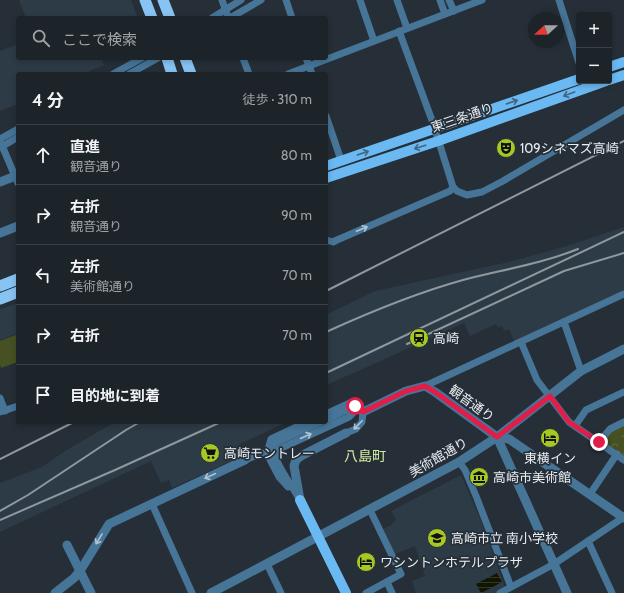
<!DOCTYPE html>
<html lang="ja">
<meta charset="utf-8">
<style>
body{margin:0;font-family:Cabin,"Noto Sans JP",sans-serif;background:#252b31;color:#f1f3f6}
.controls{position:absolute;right:12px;top:12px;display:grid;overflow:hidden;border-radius:4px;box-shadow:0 2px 6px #0003}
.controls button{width:36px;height:36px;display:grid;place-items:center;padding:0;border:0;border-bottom:1px solid #3a4046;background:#1c2329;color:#f1f3f6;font:20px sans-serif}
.compass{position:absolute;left:528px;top:12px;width:36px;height:36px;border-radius:50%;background:#1c2329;box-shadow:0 2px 6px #0003;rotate:249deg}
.stop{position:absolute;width:12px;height:12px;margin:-9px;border:3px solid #e11d48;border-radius:50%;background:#fff}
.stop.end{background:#e11d48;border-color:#fff;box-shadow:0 1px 4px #0008}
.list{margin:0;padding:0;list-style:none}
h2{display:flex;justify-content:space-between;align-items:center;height:52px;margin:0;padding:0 16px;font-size:17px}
h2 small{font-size:13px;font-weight:400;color:#a0a4a8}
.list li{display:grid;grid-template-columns:26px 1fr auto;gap:12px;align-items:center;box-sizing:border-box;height:60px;padding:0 16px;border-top:1px solid #3a4046}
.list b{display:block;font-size:15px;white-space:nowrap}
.list p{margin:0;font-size:13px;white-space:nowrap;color:#a0a4a8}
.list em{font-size:13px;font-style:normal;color:#a0a4a8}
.icon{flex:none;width:22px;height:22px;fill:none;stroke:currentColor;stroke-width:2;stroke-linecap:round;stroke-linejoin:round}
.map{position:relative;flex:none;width:624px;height:593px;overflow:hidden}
.search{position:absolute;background:#1c2329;box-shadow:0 2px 6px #0003;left:16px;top:16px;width:312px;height:44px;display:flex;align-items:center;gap:10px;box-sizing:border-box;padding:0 14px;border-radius:4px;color:#a0a4a8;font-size:15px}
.panel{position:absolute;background:#1c2329;box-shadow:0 2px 6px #0003;left:16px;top:72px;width:312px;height:352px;border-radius:4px}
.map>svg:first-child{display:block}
.built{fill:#2d3b47}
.grass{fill:#455123}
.park{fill:url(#park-crowns)}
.water{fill:url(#water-rules)}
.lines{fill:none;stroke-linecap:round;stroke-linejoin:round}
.minor{stroke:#467598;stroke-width:7}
.tertiary{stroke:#467598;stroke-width:9}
.primary{stroke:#6ab9f3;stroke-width:10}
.trunk{stroke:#87c4f3;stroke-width:11}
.rail{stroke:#90989e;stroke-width:2}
.oneway{stroke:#416682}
.oneway2{stroke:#afc4d3}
.route{stroke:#e11d48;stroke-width:5}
.labels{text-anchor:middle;stroke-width:3.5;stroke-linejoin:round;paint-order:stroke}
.street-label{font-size:13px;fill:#e8eef3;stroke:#262f37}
.poi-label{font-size:13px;fill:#e8eef3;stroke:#262f37;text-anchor:start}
.neighbourhood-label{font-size:14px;fill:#d3ea9f;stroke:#262f37}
</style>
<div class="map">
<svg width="624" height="593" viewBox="0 0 624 593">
<defs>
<pattern id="park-crowns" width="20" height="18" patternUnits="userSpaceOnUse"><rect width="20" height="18" fill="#455123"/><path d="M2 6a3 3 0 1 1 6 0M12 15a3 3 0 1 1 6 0" fill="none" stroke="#606a43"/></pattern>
<pattern id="water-rules" width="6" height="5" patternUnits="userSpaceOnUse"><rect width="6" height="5" fill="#101601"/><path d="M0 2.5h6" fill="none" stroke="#333826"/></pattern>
</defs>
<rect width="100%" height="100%" fill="#262f37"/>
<g class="built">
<path d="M19,0h112l7,18h-112z"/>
<path d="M18,44v14h83l3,7 -15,6 1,3h-72v30l-18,7v-60z"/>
<path d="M624,227v64l-109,52 -6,-14 -5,2 -2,-5 -4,2 -2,-4 -26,12 -6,-13 -108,49 -30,13v-70l49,-24 138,-30 54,-15z"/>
<path d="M18,303v30l-18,7v-31z"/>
<path d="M115,422h172l-49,23 4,11 -70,32 -3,-8 -8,3 -10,-22 -151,71v-49l42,-16 23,-16z"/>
<path d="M461,475l18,41 26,71 -11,6h-78l-4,-12 13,-5 -10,-30 -20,8 -12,-25 10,-5 -1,-1 4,-3 -5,-9z"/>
</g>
<path class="grass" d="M18,334v28l-17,6 -1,-3v-24z"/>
<path class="park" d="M624,424v32l-19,-13v-3l7,-11z"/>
<path class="water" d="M497,573l5,9 -21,11 -5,-9z"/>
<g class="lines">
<g class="minor">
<path d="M222,0l5,14"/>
<path d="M286,0l6,18"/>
<path d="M360,0l14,41"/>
<path d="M397,0l10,28"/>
<path d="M440,0l5,14"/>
<path d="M449,0l5,11"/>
<path d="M559,0l20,63"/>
<path d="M212,18l29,-18"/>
<path d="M230,18l31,-18"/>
<path d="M399,31l34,92 20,64 4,4 10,4 15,-3 21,-11 121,-71"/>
<path d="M243,58l6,16"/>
<path d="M306,58l6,16"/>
<path d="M113,74l29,-16"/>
<path d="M129,74l29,-16"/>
<path d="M288,74l194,-74"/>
<path d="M326,116l15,44"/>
<path d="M0,139l18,-10"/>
<path d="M0,141l18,42"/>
<path d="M3,146l15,-9"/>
<path d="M326,240l7,2 4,-2 113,-49 3,-4"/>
<path d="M564,322l17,49"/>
<path d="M521,342l16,38 32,42 55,38"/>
<path d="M425,386l199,-92"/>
<path d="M0,398l5,13"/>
<path d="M0,412l18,-6"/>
<path d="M326,414l26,-12 4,1 2,2"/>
<path d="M326,420l29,-14"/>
<path d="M575,426l11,-16 38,-18"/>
<path d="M599,442l11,-13 14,-7"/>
<path d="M271,451l-2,-5 2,-7 36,-17"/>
<path d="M276,456l1,-6 72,-33 4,-4 2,-7 5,-1 3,7 -1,10 -6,7 -10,4"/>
<path d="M245,460l17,-7 5,1 12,23 9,10"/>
<path d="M459,462l6,8 11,26 35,91"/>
<path d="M590,494l27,-40"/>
<path d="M298,497c-6,-12 -30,-42 -23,-54l46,-21"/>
<path d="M152,504l40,89"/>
<path d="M588,541l24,52"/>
<path d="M267,564l14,29"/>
<path d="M387,582l5,11"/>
<path d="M366,593l35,-19 -31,-64"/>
<path d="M500,593l54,-29 70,-47"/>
</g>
<g class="tertiary">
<path d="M0,182l18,-7"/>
<path d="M0,233l18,-7"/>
<path d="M363,412l43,-21 19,-5 10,6 62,45 70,156"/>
<path d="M497,437l12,2 115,79"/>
<path d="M300,500l-6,-34 2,-6 5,-4 45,-23"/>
<path d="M67,545l24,48"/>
<path d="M55,593l19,-15 6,-7 29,-47 136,-64"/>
<path d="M211,593l248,-131 38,-25 84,-66 43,-22"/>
</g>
<g class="primary">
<path d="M609,67l15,-5"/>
<path d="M609,80l15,-5"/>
<path d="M326,166l253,-87"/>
<path d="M326,178l112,-37 168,-60"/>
<path d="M300,500l46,93"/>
</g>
<g class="trunk">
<path d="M145,0l7,18"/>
<path d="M163,0l7,18"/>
<path d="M167,58l5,16"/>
<path d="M185,58l6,16"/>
<path d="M0,286l18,-7"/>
<path d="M0,299l18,-7"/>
</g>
<g class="rail">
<path d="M326,291l298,-150"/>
<path d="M326,332c44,-20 90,-39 137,-52 38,-10 78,-16 115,-31"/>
<path d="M407,344l157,-73 60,-18"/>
<path d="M326,373l298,-141"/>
<path d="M0,459l74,-37"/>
<path d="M0,511l28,-16 98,-65 14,-8"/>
<path d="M0,520l115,-50 106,-48"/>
</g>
</g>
<defs><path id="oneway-shaft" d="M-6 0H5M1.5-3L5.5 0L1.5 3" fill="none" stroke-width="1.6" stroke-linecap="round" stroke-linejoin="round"/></defs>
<g class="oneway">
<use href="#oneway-shaft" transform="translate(569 94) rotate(160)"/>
<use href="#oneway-shaft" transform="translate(512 102) rotate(-19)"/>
<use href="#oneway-shaft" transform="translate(420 147) rotate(162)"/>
<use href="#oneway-shaft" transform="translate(363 153) rotate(-19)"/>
</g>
<g class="oneway2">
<use href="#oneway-shaft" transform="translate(362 229) rotate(-23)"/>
<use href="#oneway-shaft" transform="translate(358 425) rotate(134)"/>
<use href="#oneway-shaft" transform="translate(306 436) rotate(-25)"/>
<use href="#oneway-shaft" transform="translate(210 476) rotate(155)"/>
<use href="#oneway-shaft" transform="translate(99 539) rotate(122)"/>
</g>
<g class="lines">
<path class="route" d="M355,406l5,-1 3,7 43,-21 19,-5 10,6 62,45 53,-41 19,26 30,20"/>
</g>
<defs>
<symbol id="theatre-disc" viewBox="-11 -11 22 22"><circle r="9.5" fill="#a5c823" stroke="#262f37"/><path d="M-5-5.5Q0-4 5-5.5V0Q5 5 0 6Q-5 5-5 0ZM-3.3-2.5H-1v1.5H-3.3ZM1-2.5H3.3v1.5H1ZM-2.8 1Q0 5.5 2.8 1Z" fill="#111"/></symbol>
<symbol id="station-disc" viewBox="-11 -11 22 22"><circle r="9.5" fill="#a5c823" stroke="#262f37"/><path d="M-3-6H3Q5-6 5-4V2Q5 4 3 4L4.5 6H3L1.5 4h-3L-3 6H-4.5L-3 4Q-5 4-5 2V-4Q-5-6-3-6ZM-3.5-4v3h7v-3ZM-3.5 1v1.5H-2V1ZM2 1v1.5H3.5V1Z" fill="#111"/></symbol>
<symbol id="hotel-disc" viewBox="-11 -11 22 22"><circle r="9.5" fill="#a5c823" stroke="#262f37"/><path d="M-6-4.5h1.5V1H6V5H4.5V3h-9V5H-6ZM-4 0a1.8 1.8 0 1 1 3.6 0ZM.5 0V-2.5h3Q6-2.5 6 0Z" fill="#111"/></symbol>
<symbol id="supermarket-disc" viewBox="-11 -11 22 22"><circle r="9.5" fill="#a5c823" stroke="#262f37"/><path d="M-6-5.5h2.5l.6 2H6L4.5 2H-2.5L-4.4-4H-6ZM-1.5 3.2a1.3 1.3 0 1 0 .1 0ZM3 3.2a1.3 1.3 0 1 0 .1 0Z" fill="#111"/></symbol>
<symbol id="museum-disc" viewBox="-11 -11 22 22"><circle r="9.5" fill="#a5c823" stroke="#262f37"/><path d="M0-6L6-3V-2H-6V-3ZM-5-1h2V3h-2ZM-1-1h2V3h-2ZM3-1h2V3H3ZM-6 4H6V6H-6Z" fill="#111"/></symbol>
<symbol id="school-disc" viewBox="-11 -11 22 22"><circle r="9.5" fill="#a5c823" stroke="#262f37"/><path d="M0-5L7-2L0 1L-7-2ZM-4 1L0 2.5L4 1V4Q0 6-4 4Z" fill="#111"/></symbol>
</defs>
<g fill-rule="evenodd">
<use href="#theatre-disc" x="495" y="137" width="22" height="22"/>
<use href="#station-disc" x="408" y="327" width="22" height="22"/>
<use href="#hotel-disc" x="539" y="427" width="22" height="22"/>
<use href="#supermarket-disc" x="199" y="442" width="22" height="22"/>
<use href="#museum-disc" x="468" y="466" width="22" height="22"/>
<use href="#school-disc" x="426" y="527" width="22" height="22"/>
<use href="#hotel-disc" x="355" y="551" width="22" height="22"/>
</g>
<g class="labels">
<g class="street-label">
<text transform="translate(462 117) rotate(-19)" y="5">東三条通り</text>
<text transform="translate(472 403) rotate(36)" y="5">観音通り</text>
<text transform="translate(438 457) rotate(-30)" y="5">美術館通り</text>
</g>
<g class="poi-label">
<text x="520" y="153">109シネマズ高崎</text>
<text x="433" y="343">高崎</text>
<text x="224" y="458">高崎モントレー</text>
<text x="550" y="463" text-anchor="middle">東横イン</text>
<text x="493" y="482">高崎市美術館</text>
<text x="451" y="543">高崎市立 南小学校</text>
<text x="380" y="567">ワシントンホテルプラザ</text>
</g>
<g class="neighbourhood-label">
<text x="365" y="461">八島町</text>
</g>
</g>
</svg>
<div class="controls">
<button>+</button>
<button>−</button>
</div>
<svg class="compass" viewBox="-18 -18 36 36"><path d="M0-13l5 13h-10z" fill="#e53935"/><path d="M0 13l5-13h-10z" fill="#a0a4a8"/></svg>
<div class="stop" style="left:355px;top:406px"></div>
<div class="stop end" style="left:599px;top:442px"></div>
<div class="search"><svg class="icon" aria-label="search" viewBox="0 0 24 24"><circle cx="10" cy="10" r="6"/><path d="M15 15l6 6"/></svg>ここで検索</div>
<section class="panel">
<h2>4 分<small>徒歩 · 310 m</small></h2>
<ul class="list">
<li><svg class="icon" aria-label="ahead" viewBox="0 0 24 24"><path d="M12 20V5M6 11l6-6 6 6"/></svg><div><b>直進</b><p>観音通り</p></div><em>80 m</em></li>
<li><svg class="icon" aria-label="right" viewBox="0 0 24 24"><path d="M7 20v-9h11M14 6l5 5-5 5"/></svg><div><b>右折</b><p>観音通り</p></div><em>90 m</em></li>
<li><svg class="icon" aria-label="left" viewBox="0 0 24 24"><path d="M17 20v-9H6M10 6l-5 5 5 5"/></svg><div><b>左折</b><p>美術館通り</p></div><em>70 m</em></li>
<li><svg class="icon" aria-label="right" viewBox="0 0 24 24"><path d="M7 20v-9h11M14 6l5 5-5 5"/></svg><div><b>右折</b></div><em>70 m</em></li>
<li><svg class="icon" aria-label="arrive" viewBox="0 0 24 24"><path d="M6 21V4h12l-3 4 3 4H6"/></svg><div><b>目的地に到着</b></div></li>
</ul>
</section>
</div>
